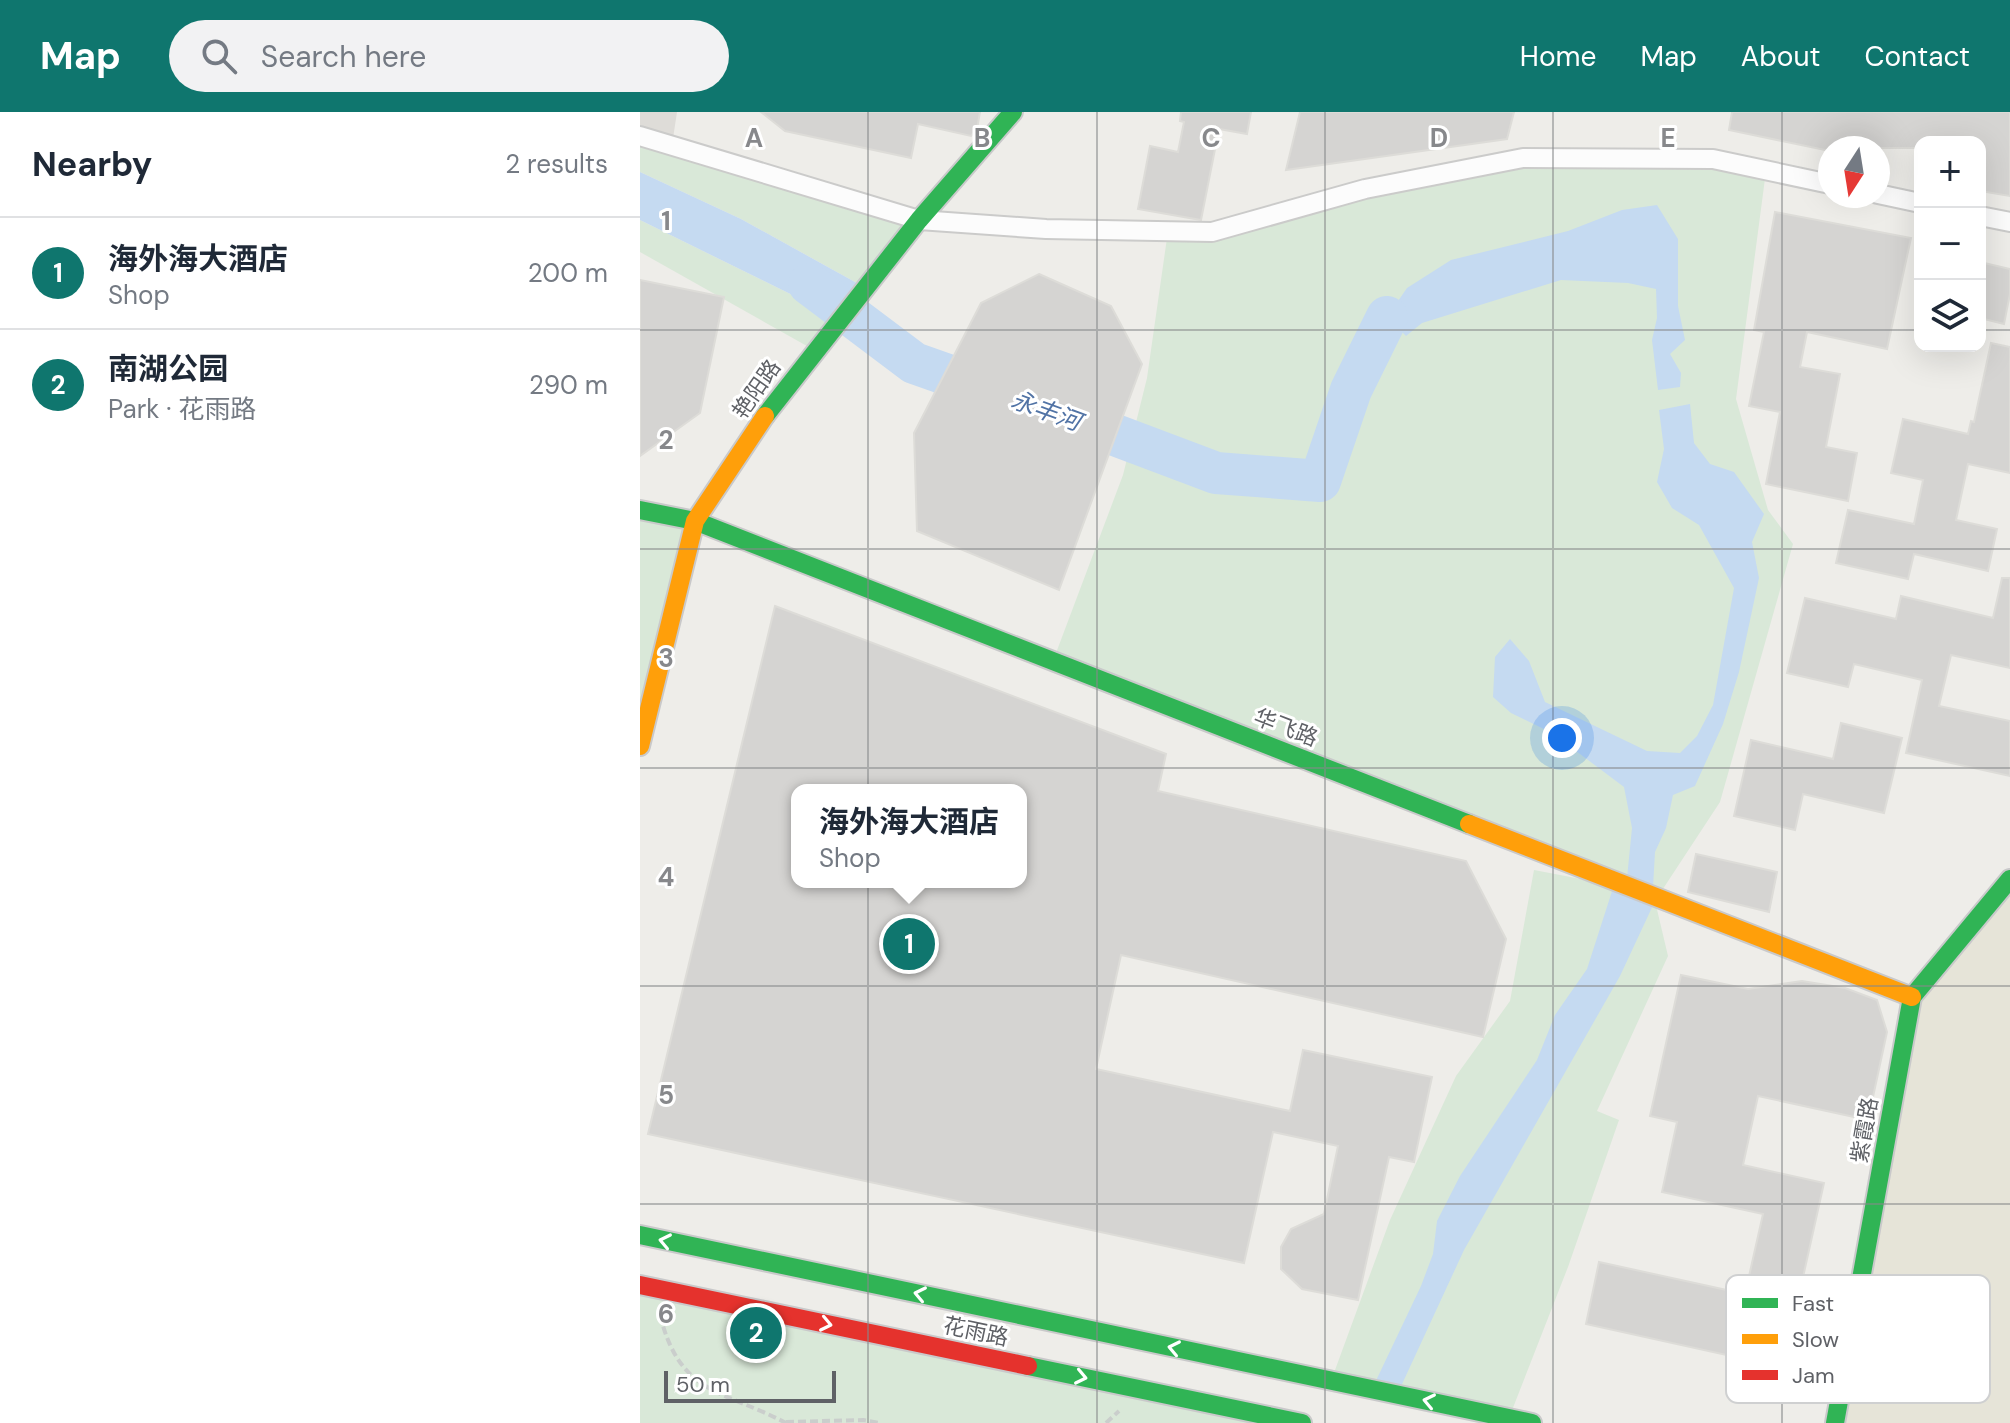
<!DOCTYPE html>
<meta charset="utf-8">
<style>
body{margin:0;font-family:"DM Sans","Noto Sans SC",sans-serif;background:#f2f2f3;color:#1f2937}
.controls{position:absolute;right:24px;top:24px;display:grid;overflow:hidden;border-radius:16px;box-shadow:0 8px 32px #0002}
.controls button{width:72px;height:72px;display:grid;place-items:center;padding:0;border:0;border-bottom:2px solid #e0e1e3;background:#fff;color:#1f2937;font:40px sans-serif}
.compass{position:absolute;left:1178px;top:24px;width:72px;height:72px;border-radius:50%;background:#fff;box-shadow:0 8px 32px #0002;rotate:192deg}
.scale{position:absolute;left:24px;bottom:20px;width:172px;box-sizing:border-box;padding-left:8px;border:4px solid #5f6166;border-top:0;font-size:22px;line-height:28px;white-space:nowrap;color:#5f6166;-webkit-text-stroke:6px #fff;paint-order:stroke}
.you{position:absolute;left:922px;top:626px;width:28px;height:28px;margin:-20px;border:6px solid #fff;border-radius:50%;background:#1a73e8;box-shadow:0 0 0 12px #1a73e833}
.badge{display:grid;place-items:center;width:52px;height:52px;border-radius:50%;background:#0f766e;color:#fff;font-size:26px;font-weight:700}
.pin{position:absolute;translate:-50% -50%;border:4px solid #fff;box-shadow:0 2px 8px #0006}
.popup{position:absolute;left:151px;top:672px;width:236px;height:104px;box-sizing:border-box;display:grid;place-content:center;border-radius:16px;background:#fff;filter:drop-shadow(0 2px 6px #0005);font-size:26px;white-space:nowrap;color:#747a83}
.popup b{font-size:30px;color:#1f2937}
.popup::after{content:'';position:absolute;left:50%;top:100%;margin-left:-16px;border:16px solid transparent;border-top-color:#fff}
.list{margin:0;padding:0;list-style:none}
h2{display:flex;justify-content:space-between;align-items:center;height:104px;margin:0;padding:0 32px;font-size:34px}
h2 small{font-size:26px;font-weight:400;color:#747a83}
.list li{display:grid;grid-template-columns:52px 1fr auto;gap:24px;align-items:center;box-sizing:border-box;height:112px;padding:0 32px;border-top:2px solid #e0e1e3}
.list b{display:block;font-size:30px;white-space:nowrap}
.list p{margin:0;font-size:26px;white-space:nowrap;color:#747a83}
.list em{font-size:26px;font-style:normal;color:#747a83}
.icon{flex:none;width:44px;height:44px;fill:none;stroke:currentColor;stroke-width:2;stroke-linecap:round;stroke-linejoin:round}
.map{position:relative;flex:none;width:1370px;height:1311px;overflow:hidden}
header{display:flex;align-items:center;gap:48px;box-sizing:border-box;height:112px;padding:0 40px;background:#0f766e;color:#fff}
header strong{font-size:38px}
nav{display:flex;gap:44px;margin-inline-start:auto;font-size:28px}
.search{width:560px;height:72px;background:#f2f2f3;display:flex;align-items:center;gap:20px;box-sizing:border-box;padding:0 28px;border-radius:44px;color:#747a83;font-size:30px}
main{display:flex}
aside{flex:1;background:#fff}
.map>svg:first-child{display:block}
.commercial{fill:#e6e4d8}
.education{fill:#dedcd8}
.green{fill:#d9e8d8}
.water{fill:#c5daf1}
.lines{fill:none;stroke-linecap:round;stroke-linejoin:round}
.river{stroke:#c5daf1;stroke-width:42}
.building{fill:#d5d4d2;stroke:#dddcd8;stroke-width:2;fill-rule:evenodd}
.street-casing{stroke:#cbcbca;stroke-width:22}
.fast-casing{stroke:#c9c9ca;stroke-width:22}
.slow-casing{stroke:#c9c9ca;stroke-width:22}
.jam-casing{stroke:#c9c9ca;stroke-width:22}
.path{stroke:#cacecc;stroke-width:4;stroke-dasharray:8 4;stroke-linecap:butt}
.street{stroke:#fcfcfc;stroke-width:18}
.fast{stroke:#30b455;stroke-width:18}
.slow{stroke:#ff9f0a;stroke-width:18}
.jam{stroke:#e5322d;stroke-width:18}
.oneway{stroke:#fff}
.grid{fill:none;stroke:#87888b;stroke-width:2;stroke-opacity:0.55}
.labels{text-anchor:middle;stroke-width:6;stroke-linejoin:round;paint-order:stroke}
.street-label{font-size:22px;fill:#5f6166;stroke:#fff}
.water-label{font-size:24px;font-style:italic;fill:#5173a5;stroke:#fff}
.key{fill:#fff;stroke:#cfd0d1;stroke-width:2}
.key-label{font-size:22px;fill:#5f6166}
.grid-label{font-size:26px;text-anchor:middle;font-weight:bold;fill:#87888b;stroke:#fff;stroke-width:6;stroke-linejoin:round;paint-order:stroke}
</style>
<header>
<strong>Map</strong>
<div class="search"><svg class="icon" aria-label="search" viewBox="0 0 24 24"><circle cx="10" cy="10" r="6"/><path d="M15 15l6 6"/></svg>Search here</div>
<nav><a>Home</a><a>Map</a><a>About</a><a>Contact</a></nav>
</header>
<main>
<aside>
<h2>Nearby<small>2 results</small></h2>
<ul class="list">
<li><span class="badge">1</span><div><b>海外海大酒店</b><p>Shop</p></div><em>200 m</em></li>
<li><span class="badge">2</span><div><b>南湖公园</b><p>Park · 花雨路</p></div><em>290 m</em></li>
</ul>
</aside>
<div class="map">
<svg width="1370" height="1311" viewBox="0 0 1370 1311">
<rect width="100%" height="100%" fill="#eeede9"/>
<path class="commercial" d="M1370,767v544h-175l77,-426z"/>
<path class="education" d="M0,0h37l-5,33 -32,-9z"/>
<g class="green">
<path d="M0,24l279,84 -55,67 -123,-68 -101,-47z"/>
<path d="M883,46l243,13 -30,228 32,111 25,34 -73,258 -65,99 13,55 -71,155 22,9 -51,147 -59,151 -178,-37 59,-161 66,-144 54,-75 24,-131 73,14 -554,-223 70,-186 24,-97 21,-147 58,-3z"/>
<path d="M0,108l199,98 -25,32 -174,-98z"/>
<path d="M0,398l55,11 -55,225z"/>
<path d="M0,1173l662,138h-662z"/>
</g>
<g class="water">
<path d="M0,60l101,47 123,68 -25,31 -199,-98z"/>
<path d="M1017,93l21,34v67l7,34 -15,14 11,19 -1,14 -22,3 -6,-50 5,-22 -1,-29 -28,-6 -67,-3 -139,43 -16,13 -19,-19 20,-29 44,-28 117,-29 54,-21z"/>
<path d="M1050,292l4,39 16,21 24,8 30,42 -12,28 7,36 -20,94 -16,52 -28,62 -22,9 -7,33 -11,24 -2,35 -26,-9 5,-50 -8,-41 -72,-54 -41,-20 -18,-16 2,-40 15,-18 19,22 16,41 102,49 33,2 17,-17 16,-31 21,-117 -35,-63 -27,-17 -15,-26 7,-33 -5,-39z"/>
<path d="M974,773l41,16 -35,75 -156,274 -67,145 -25,-6 49,-103 12,-32 4,-33 23,-45 77,-116 18,-45 32,-46z"/>
</g>
<g class="lines">
<g class="river">
<path d="M169,172l105,79 85,30"/>
<path d="M422,303l154,58 104,8 31,-91 36,-73"/>
</g>
</g>
<g class="building">
<path d="M121,0h219l-3,17 -6,7 -53,-12 -7,34 -126,-27z"/>
<path d="M541,0h70l-4,22 -28,-5 -18,91 -63,-11 12,-63 28,6 6,-30 -4,-1z"/>
<path d="M660,0h214l-7,27 -221,31z"/>
<path d="M1092,0h278v84l-30,-5v-49h-60v6h-90v3l-101,-21z"/>
<path d="M1135,100l136,26 -24,111 -80,-17 -7,35 40,7 -14,73 31,6 -9,48 -82,-17 14,-72 -31,-6 15,-74 -10,-2z"/>
<path d="M1340,150l30,7v25l-6,30 -24,-6z"/>
<path d="M399,162l72,32 31,58 -83,226 -142,-59 -3,-98 67,-130z"/>
<path d="M0,168l84,17 -24,116 -60,43z"/>
<path d="M1351,231l19,4v126l-42,-9 -12,56 41,9 -9,42 -74,-17 -6,25 -72,-16 12,-53 66,14 9,-44 -32,-7 12,-54 65,15 3,-13 3,1z"/>
<path d="M1362,466h8v90l-59,-13 -12,51 71,15v55l-104,-23 16,-73 -68,-16 -6,23 -61,-14 18,-75 91,21 5,-23 92,22z"/>
<path d="M135,494l391,148 -8,37 308,70 40,78 -23,98 -362,-82 -25,114 194,42 13,-61 129,27 -18,85 -25,-5 -31,143 -56,-11 -21,-20v-22l10,-18 33,-15 14,-68 -65,-14 -29,131 -596,-129zM157,678h224v92h-224z"/>
<path d="M1201,611l61,15 -18,75 -81,-19 -8,36 -61,-14 17,-76 82,19z"/>
<path d="M1056,742l81,18 -8,40 -81,-20z"/>
<path d="M1041,863l67,14 54,-8 43,7 32,12 10,32 -19,88 -110,-24 -15,69 81,18 -35,157 -31,22 -172,-38 13,-62 146,32 18,-80 -101,-22 15,-70 -27,-6z"/>
</g>
<g class="lines">
<defs>
<g id="street">
<path d="M0,24l279,84 127,9 166,3 153,-43 158,-31 190,1 117,25"/>
<path d="M1238,82l42,9"/>
<path d="M1340,104l30,6"/>
</g>
<g id="fast">
<path d="M125,304l154,-196 94,-108"/>
<path d="M0,398l55,11 774,303"/>
<path d="M0,1123l892,188"/>
<path d="M388,1254l274,57"/>
<path d="M1195,1311l77,-426 98,-118"/>
</g>
<g id="slow">
<path d="M0,634l55,-225 70,-105"/>
<path d="M829,712l443,173"/>
</g>
<path id="jam" d="M0,1173l388,81"/>
</defs>
<use href="#street" class="street-casing"/>
<use href="#fast" class="fast-casing"/>
<use href="#slow" class="slow-casing"/>
<use href="#jam" class="jam-casing"/>
<g class="path">
<path d="M20,1203c20,81 64,75 126,108"/>
<path d="M146,1310l77,-2 17,3"/>
<path d="M466,1311l13,-12"/>
</g>
<use href="#street" class="street"/>
<use href="#fast" class="fast"/>
<use href="#slow" class="slow"/>
<use href="#jam" class="jam"/>
</g>
<defs><path id="oneway-chevron" d="M-2-3.5L2.5 0L-2 3.5" fill="none" stroke-width="1.6" stroke-linecap="round" stroke-linejoin="round" transform="scale(2)"/></defs>
<g class="oneway">
<use href="#oneway-chevron" transform="translate(25 1129) rotate(-168)"/>
<use href="#oneway-chevron" transform="translate(280 1182) rotate(-168)"/>
<use href="#oneway-chevron" transform="translate(186 1212) rotate(12)"/>
<use href="#oneway-chevron" transform="translate(534 1236) rotate(-168)"/>
<use href="#oneway-chevron" transform="translate(441 1265) rotate(12)"/>
<use href="#oneway-chevron" transform="translate(789 1289) rotate(-168)"/>
</g>
<path class="grid" d="M228,0v1311M457,0v1311M685,0v1311M913,0v1311M1142,0v1311M0,218h1280M1340,218h30M0,437h1370M0,656h1370M0,874h1370M0,1092h1370"/>
<g class="labels">
<g class="street-label">
<text transform="translate(116 277) rotate(-55)" y="8">艳阳路</text>
<text transform="translate(646 615) rotate(21)" y="8">华飞路</text>
<text transform="translate(1224 1018) rotate(-80)" y="8">紫霞路</text>
<text transform="translate(336 1219) rotate(12)" y="8">花雨路</text>
</g>
<g class="water-label">
<text transform="translate(406 299) rotate(20)" y="8">永丰河</text>
</g>
</g>
<rect x="1086" y="1163" width="264" height="128" rx="12" class="key"/>
<rect x="1102" y="1186" width="36" height="10" fill="#30b455"/>
<rect x="1102" y="1222" width="36" height="10" fill="#ff9f0a"/>
<rect x="1102" y="1258" width="36" height="10" fill="#e5322d"/>
<g class="key-label">
<text x="1152" y="1199">Fast</text>
<text x="1152" y="1235">Slow</text>
<text x="1152" y="1271">Jam</text>
</g>
<g class="grid-label">
<text x="114" y="35">A</text>
<text x="342" y="35">B</text>
<text x="571" y="35">C</text>
<text x="799" y="35">D</text>
<text x="1028" y="35">E</text>
<text x="26" y="118">1</text>
<text x="26" y="337">2</text>
<text x="26" y="555">3</text>
<text x="26" y="774">4</text>
<text x="26" y="992">5</text>
<text x="26" y="1211">6</text>
</g>
</svg>
<div class="controls">
<button>+</button>
<button>−</button>
<button><svg class="icon" aria-label="layers" viewBox="0 0 24 24"><path d="M12 4l9 5-9 5-9-5zM3 14l9 5 9-5"/></svg></button>
</div>
<svg class="compass" viewBox="-18 -18 36 36"><path d="M0-13l5 13h-10z" fill="#e53935"/><path d="M0 13l5-13h-10z" fill="#747a83"/></svg>
<div class="scale">50 m</div>
<div class="you"></div>
<div class="pin badge" style="left:269px;top:832px">1</div>
<div class="popup"><b>海外海大酒店</b>Shop</div>
<div class="pin badge" style="left:116px;top:1221px">2</div>
</div>
</main>
